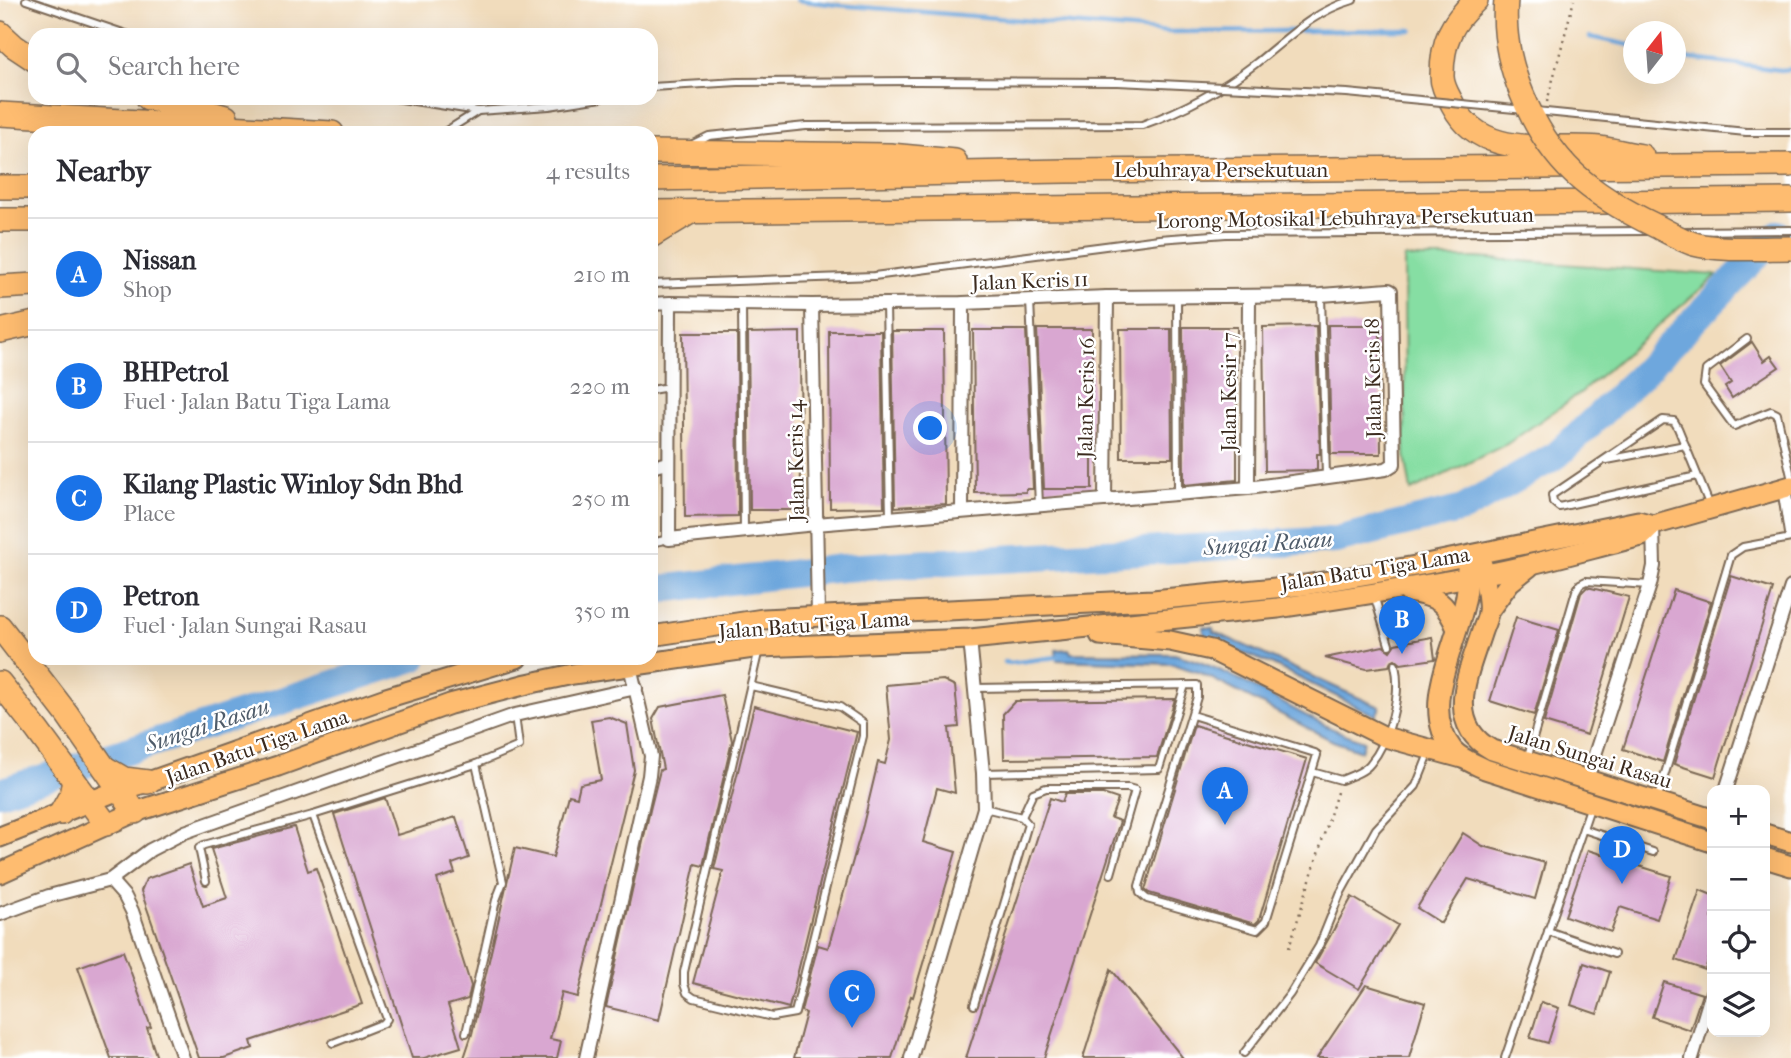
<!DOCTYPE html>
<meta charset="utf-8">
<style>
body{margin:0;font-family:"IM FELL French Canon",serif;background:#f7f7f7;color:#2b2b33}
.controls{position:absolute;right:21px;bottom:21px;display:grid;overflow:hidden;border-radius:14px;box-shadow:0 7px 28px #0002}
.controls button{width:63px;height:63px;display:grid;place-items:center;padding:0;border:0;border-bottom:2px solid #e1e1e2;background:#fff;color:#2b2b33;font:35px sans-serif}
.compass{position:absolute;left:1623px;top:21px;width:63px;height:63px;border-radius:50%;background:#fff;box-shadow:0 7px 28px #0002;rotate:17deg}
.you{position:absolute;left:931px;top:429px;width:24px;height:24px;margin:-18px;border:5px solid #fff;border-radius:50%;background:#1a73e8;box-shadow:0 0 0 10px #1a73e833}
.badge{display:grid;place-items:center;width:46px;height:46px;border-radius:50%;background:#1a73e8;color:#fff;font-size:23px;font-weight:700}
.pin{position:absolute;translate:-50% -58px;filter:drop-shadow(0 2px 4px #0008)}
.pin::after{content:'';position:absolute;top:37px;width:24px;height:21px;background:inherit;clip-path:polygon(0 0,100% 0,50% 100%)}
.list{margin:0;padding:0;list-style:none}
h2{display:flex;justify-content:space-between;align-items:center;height:91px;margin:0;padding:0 28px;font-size:30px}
h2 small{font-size:23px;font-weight:400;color:#7c7c81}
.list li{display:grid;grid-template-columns:46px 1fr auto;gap:21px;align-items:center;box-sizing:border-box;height:112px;padding:0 28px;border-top:2px solid #e1e1e2}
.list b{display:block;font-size:26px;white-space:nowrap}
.list p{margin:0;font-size:23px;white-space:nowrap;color:#7c7c81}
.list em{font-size:23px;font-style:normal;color:#7c7c81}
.icon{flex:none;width:38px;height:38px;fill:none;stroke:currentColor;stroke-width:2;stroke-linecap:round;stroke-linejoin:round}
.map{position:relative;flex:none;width:1791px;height:1058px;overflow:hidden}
.search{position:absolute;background:#fff;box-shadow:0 7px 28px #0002;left:28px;top:28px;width:630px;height:77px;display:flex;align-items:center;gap:18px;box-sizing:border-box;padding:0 24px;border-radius:21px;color:#7c7c81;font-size:26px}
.panel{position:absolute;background:#fff;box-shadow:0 7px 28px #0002;left:28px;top:126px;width:630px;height:539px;border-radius:21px}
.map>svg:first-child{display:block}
.green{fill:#86dea3;stroke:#608460;stroke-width:2}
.water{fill:#6ea7dd;stroke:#54687e;stroke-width:2}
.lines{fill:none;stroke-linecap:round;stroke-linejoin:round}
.stream{stroke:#6ea7dd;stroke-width:4.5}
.river{stroke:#6ea7dd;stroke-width:28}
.building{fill:#d9a7d1}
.lane-casing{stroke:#7b6855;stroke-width:10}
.street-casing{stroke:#7b6855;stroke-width:16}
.primary-casing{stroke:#7b6855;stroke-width:23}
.highway-casing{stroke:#7b6855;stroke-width:26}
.path{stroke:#7b6855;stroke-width:2.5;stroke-dasharray:2 5;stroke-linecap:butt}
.lane{stroke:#fff;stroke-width:6}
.street{stroke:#fff;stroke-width:12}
.primary{stroke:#febc70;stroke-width:19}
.highway{stroke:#febc70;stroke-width:23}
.lane-bridge-casing{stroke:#7b6855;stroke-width:10;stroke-linecap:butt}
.highway-bridge-casing{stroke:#7b6855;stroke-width:26;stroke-linecap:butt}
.lane-bridge{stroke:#fff;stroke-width:6}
.highway-bridge{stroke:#febc70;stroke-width:23}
.labels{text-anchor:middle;stroke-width:5;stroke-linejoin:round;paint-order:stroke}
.street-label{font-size:21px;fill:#3b2a1e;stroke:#fff}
.water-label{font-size:23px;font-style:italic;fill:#4f5c6a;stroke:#fff}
</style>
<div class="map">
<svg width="1791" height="1058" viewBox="0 0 1791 1058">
<rect width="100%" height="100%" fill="#fff"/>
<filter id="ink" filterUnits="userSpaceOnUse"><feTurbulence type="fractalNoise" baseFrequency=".0143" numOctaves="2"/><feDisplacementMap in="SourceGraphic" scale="14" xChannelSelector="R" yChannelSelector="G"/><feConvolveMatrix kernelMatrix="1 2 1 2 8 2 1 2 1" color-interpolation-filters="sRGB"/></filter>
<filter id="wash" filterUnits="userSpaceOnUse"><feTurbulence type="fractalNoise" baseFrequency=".00686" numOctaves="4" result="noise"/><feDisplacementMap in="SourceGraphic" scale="28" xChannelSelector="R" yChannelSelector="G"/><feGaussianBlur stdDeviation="1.57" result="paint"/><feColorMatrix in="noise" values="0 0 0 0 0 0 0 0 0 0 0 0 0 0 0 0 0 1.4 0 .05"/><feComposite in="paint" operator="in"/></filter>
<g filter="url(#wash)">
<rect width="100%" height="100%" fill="#f1dcbc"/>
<path class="green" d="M1404,258h72l241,17 -138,119 -72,50 -96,47 -6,-36z"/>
<g class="water">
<path d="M1203,627l10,1 1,4c56,24 110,51 166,75l-4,9 -105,-52 -66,-26z"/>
<path d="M1069,649l2,4 103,1c68,17 123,65 190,87l-3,10 -28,-10 -132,-68 -30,-9 -114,-4 -1,-10z"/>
</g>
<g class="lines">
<g class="stream">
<path d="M797,0l41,5 331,27 243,-2"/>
<path d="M1590,37l44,9"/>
<path d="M1676,57l105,13 10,-1"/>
<path d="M1004,662l6,1 47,-6"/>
</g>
<g class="river">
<path d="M651,590l191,-22 494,-28 127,-31 94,-54 78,-74 143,-147"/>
<path d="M0,792l414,-134"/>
</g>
</g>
<g id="blocks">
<g class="building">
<path d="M1328,325h52l1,129h-50z"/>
<path d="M1316,326l4,128h-3v16l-52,1 -2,-144z"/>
<path d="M1183,327h54v153l-53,5z"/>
<path d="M1037,329h55v160h-48z"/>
<path d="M1120,329h51l1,129h-51z"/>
<path d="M973,330h53l7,159h-7v3l-51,1z"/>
<path d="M829,331h52l3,176 -54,1z"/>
<path d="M892,331h52l2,173 -51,3z"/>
<path d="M800,332l1,178h-51l-2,-177z"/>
<path d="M683,333h54l1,183 -53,1z"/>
<path d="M1752,342l12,19 7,-5 8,11 -47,31 -7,-11 6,-4 -11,-17z"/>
<path d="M1731,576l42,13 -58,188 -41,-13z"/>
<path d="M1587,587l42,10 -42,138 -43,-13 37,-129z"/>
<path d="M1674,590l37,12 -48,160 -40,-13z"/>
<path d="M1516,617l43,13 -25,85 -44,-14z"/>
<path d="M1432,637l3,22 -34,5 -6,-5 -4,2 -2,5 -23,3 -41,-11 58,-12 7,5 5,-7z"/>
<path d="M943,680l12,6 4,41 -10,1 6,65 -18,-5 -14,54 33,10 -43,145 -2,-1 -19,62h-98l12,-45 -5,-2 17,-66 10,3 35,-123 15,-63 7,2 6,-24 -5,-55z"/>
<path d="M722,695l10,46 -29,125 -8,-2 -36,156 -53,-13 44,-197 10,-40 3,-1 -10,-50 7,-12z"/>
<path d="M1175,699l-18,58 -153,2 -1,-45 12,-13z"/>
<path d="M754,706l103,26 -68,276 -96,-25 30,-112 -9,-2z"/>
<path d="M609,717l18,7 7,46 -56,227 -16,-4 -12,46 11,2 -4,17h-93l8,-24 43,-186 38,9 16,-62 8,2 3,-13 21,-4 -10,-60z"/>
<path d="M1194,725l113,34 -48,161 -4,4 -106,-31 -4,-3z"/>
<path d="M1065,794h38l15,5 -7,19 9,3 -76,237h-78l84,-260 12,4z"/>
<path d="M385,798l12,37 59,-18 13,41 -17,6 3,9 -18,6 34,107 -3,13 -20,6 13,42 -37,11h-12l-78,-244z"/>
<path d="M294,827l14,44 8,-3 46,136 -111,37 2,7 -29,10h-25l-58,-167 5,-12 43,-15 14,42 24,-8 -16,-49z"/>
<path d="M1463,833l20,13 62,17 -10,36 -67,-20 -27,44 -24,-15z"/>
<path d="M1588,850l83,26 -14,43 -37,-12 -9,25 -46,-16z"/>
<path d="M1700,890l12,5v53l-7,22 -29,-10z"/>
<path d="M1352,897l46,28 -39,64 -44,-26z"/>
<path d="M123,951l28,76 -4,1 10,30h-46l-33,-91z"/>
<path d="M1584,963l26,9 -13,42 -26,-9z"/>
<path d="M1111,969l72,89h-100z"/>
<path d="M1664,982l38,12 -12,36 -38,-13z"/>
<path d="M1366,985l59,18 -16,55h-92z"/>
<path d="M1541,1002l18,6 -11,35 -18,-5z"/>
</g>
</g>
</g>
<g filter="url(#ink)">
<use href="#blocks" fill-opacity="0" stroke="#7b6855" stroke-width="2"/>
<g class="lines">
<defs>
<g id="lane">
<path d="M26,0l103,35"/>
<path d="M651,87l87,-5 178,-1"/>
<path d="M395,98l83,13 71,-5 52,-8"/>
<path d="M443,133l35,-22"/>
<path d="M693,144l16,-8 97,-10 336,-1c42,-15 78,-34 113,-61 33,-26 57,-52 98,-64"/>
<path d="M1684,231l107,-1"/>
<path d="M651,284l223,-8 285,-37 67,-5 420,-3"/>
<path d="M1321,295l5,181"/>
<path d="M1177,297l1,197"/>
<path d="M1030,300l9,205"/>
<path d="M742,304l2,227"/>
<path d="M886,304l4,214"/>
<path d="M1747,339l-41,31 -2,15 30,41 37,-15 6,3 14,62"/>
<path d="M651,390l18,-3"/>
<path d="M1607,460l78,-15"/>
<path d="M1697,476l-138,31 -6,-5 -1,-7 111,-75 11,1 4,7 32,78"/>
<path d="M651,543l18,-4"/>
<path d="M1374,595l15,50"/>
<path d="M751,686l89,21 23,16v13l-68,277 -23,4 -78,-19 -7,-5 -3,-9v-12l75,-323"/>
<path d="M974,688l223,-3v12l-58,189 1,7 7,6 110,31 9,-9 51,-166 -2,-2 -123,-38"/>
<path d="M1527,759l49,-168 4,-7 6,-3 64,4"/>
<path d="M1312,772l29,8c10,-4 23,-8 29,-16 20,-24 32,-70 25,-99"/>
<path d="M983,773l176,-4 26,-84"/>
<path d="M1657,800l74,-245 12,-8 48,-9"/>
<path d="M313,815l74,204 -3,4 -51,20"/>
<path d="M1022,817l11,-24 13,-5h82l7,2 -24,84"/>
<path d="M1583,829l70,23"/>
<path d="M206,881l-7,-33 5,-3 109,-30 163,-51 43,-18 -4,-31"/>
<path d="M1548,931l66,23"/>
<path d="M974,1005l54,-181 -6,-7 -38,-9"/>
<path d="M466,1033l30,-133 7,-18 -27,-118"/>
<path d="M1244,1053l46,-59 29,-48 21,-52 36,-65 40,-43 14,-35"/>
<path d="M1505,1058l86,-253"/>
</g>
<g id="street">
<path d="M651,304l19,-1 142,2 151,-2 144,-6 214,-2 68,-5 2,1 3,173 -8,5 -138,19 -432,36 -147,15 1,-236"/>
<path d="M812,305l6,310"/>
<path d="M651,467l18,-4"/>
<path d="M1248,488l1,-192"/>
<path d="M1784,488l7,45"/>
<path d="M1105,500l2,-203"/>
<path d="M962,511l1,-208"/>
<path d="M1587,779l63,-194 4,-19 -1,-41"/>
<path d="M1726,790l65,-203"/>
<path d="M110,880l15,17 7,14 51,147"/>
<path d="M0,914l49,-18 61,-16 40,-30 35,-18 330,-117 121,-27"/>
<path d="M586,1058l63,-282 2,-20 -22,-94"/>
<path d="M911,1058l73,-250 -1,-35 -13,-134"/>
<path d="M1692,1058l20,-66"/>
</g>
<g id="primary">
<path d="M1482,564c2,15 8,34 6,49 -1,7 -5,14 -7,21 -13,40 -37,90 11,116l220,69"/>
<path d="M1467,567c8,57 -56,132 -14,183 8,9 22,14 32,19l227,73"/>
<path d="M1408,592c29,4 38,10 49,37"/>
<path d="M1488,612l22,-30 19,-15"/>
<path d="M1100,635l70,6 41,9 174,87 77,21"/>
<path d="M651,636l112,-17 390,-19 152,-15 116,-20 217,-44 15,4"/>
<path d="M1765,834l26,8"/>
<path d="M0,837l119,-47 29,-8 238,-84 131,-40"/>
<path d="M1765,858l26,8"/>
<path d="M0,873l135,-61 143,-46 172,-62 77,-20 46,-10 187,-27 210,-8 308,-31c73,-11 145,-22 218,-36 49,-10 97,-24 146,-36l11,-11 138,-39"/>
</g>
<g id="highway">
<path d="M1476,0c-25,23 -34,41 -34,76 0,11 6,19 11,29 29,56 96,38 146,43 15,2 29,6 43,8"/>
<path d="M0,33l14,13 21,14"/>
<path d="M148,98l27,5 51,14"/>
<path d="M0,114l332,19"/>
<path d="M651,152l239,3 65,6"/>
<path d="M651,179l415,-8 725,-6"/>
<path d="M0,187h35"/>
<path d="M651,212l1140,-12"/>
<path d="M0,220h35"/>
<path d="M651,236l38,-23"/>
<path d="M0,287l35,-2"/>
<path d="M0,331l35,-8"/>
<path d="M0,627l67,87 68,98"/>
<path d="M0,683l37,47 69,94"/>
<path d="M105,768l19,11 24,3"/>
<path d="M61,813l10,-18 3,-14"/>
</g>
</defs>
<use href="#lane" class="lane-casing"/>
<use href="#street" class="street-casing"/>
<use href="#primary" class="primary-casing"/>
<use href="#highway" class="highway-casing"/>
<g class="path">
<path d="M1547,102l27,-102"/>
<path d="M1289,948l49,-159"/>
</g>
<use href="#lane" class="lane"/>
<use href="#street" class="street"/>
<use href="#primary" class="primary"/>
<use href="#highway" class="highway"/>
<defs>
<g id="lane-bridge">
<path d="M916,81l202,1 229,11 178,17"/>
<path d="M1536,111l210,21h45"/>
</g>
<path id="highway-bridge" d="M1506,0c-3,33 3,63 16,94 28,69 67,100 134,132 12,6 25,14 38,18 24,7 71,4 97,4"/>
</defs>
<use href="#lane-bridge" class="lane-bridge-casing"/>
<use href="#highway-bridge" class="highway-bridge-casing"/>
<use href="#lane-bridge" class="lane-bridge"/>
<use href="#highway-bridge" class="highway-bridge"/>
</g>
</g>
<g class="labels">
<g class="street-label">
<text x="1221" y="177">Lebuhraya Persekutuan</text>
<text transform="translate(1345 218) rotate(-1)" y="7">Lorong Motosikal Lebuhraya Persekutuan</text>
<text transform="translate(1030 281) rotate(-2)" y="7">Jalan Keris 11</text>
<text transform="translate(1373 378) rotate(-91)" y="7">Jalan Keris 18</text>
<text transform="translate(1229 392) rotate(-90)" y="7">Jalan Kesir 17</text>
<text transform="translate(1086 398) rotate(-89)" y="7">Jalan Keris 16</text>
<text transform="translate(796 461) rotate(-91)" y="7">Jalan Keris 14</text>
<text transform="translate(1375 569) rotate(-9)" y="7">Jalan Batu Tiga Lama</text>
<text transform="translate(814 625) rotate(-4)" y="7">Jalan Batu Tiga Lama</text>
<text transform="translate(257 747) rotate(-19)" y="7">Jalan Batu Tiga Lama</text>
<text transform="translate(1590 757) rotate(17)" y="7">Jalan Sungai Rasau</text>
</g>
<g class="water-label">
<text transform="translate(1268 543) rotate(-4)" y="8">Sungai Rasau</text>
<text transform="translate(207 725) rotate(-18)" y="8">Sungai Rasau</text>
</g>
</g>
</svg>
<div class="controls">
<button>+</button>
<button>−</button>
<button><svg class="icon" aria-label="locate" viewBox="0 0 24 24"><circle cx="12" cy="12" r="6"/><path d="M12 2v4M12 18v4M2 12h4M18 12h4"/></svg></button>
<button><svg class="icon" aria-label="layers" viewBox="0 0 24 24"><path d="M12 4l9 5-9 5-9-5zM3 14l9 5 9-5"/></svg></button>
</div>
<svg class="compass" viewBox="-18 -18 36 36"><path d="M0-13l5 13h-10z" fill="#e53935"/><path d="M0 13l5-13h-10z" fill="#7c7c81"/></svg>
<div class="you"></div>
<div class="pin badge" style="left:1225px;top:825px">A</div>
<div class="pin badge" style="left:1402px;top:654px">B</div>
<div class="pin badge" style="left:852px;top:1028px">C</div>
<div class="pin badge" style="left:1622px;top:884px">D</div>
<div class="search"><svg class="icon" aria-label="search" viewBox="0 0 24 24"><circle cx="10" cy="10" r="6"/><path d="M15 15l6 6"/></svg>Search here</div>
<section class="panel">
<h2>Nearby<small>4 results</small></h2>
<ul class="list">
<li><span class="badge">A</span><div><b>Nissan</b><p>Shop</p></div><em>210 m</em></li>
<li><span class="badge">B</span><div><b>BHPetrol</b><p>Fuel · Jalan Batu Tiga Lama</p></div><em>220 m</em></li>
<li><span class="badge">C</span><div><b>Kilang Plastic Winloy Sdn Bhd</b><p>Place</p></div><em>250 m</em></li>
<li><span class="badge">D</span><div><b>Petron</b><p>Fuel · Jalan Sungai Rasau</p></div><em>350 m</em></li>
</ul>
</section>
</div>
